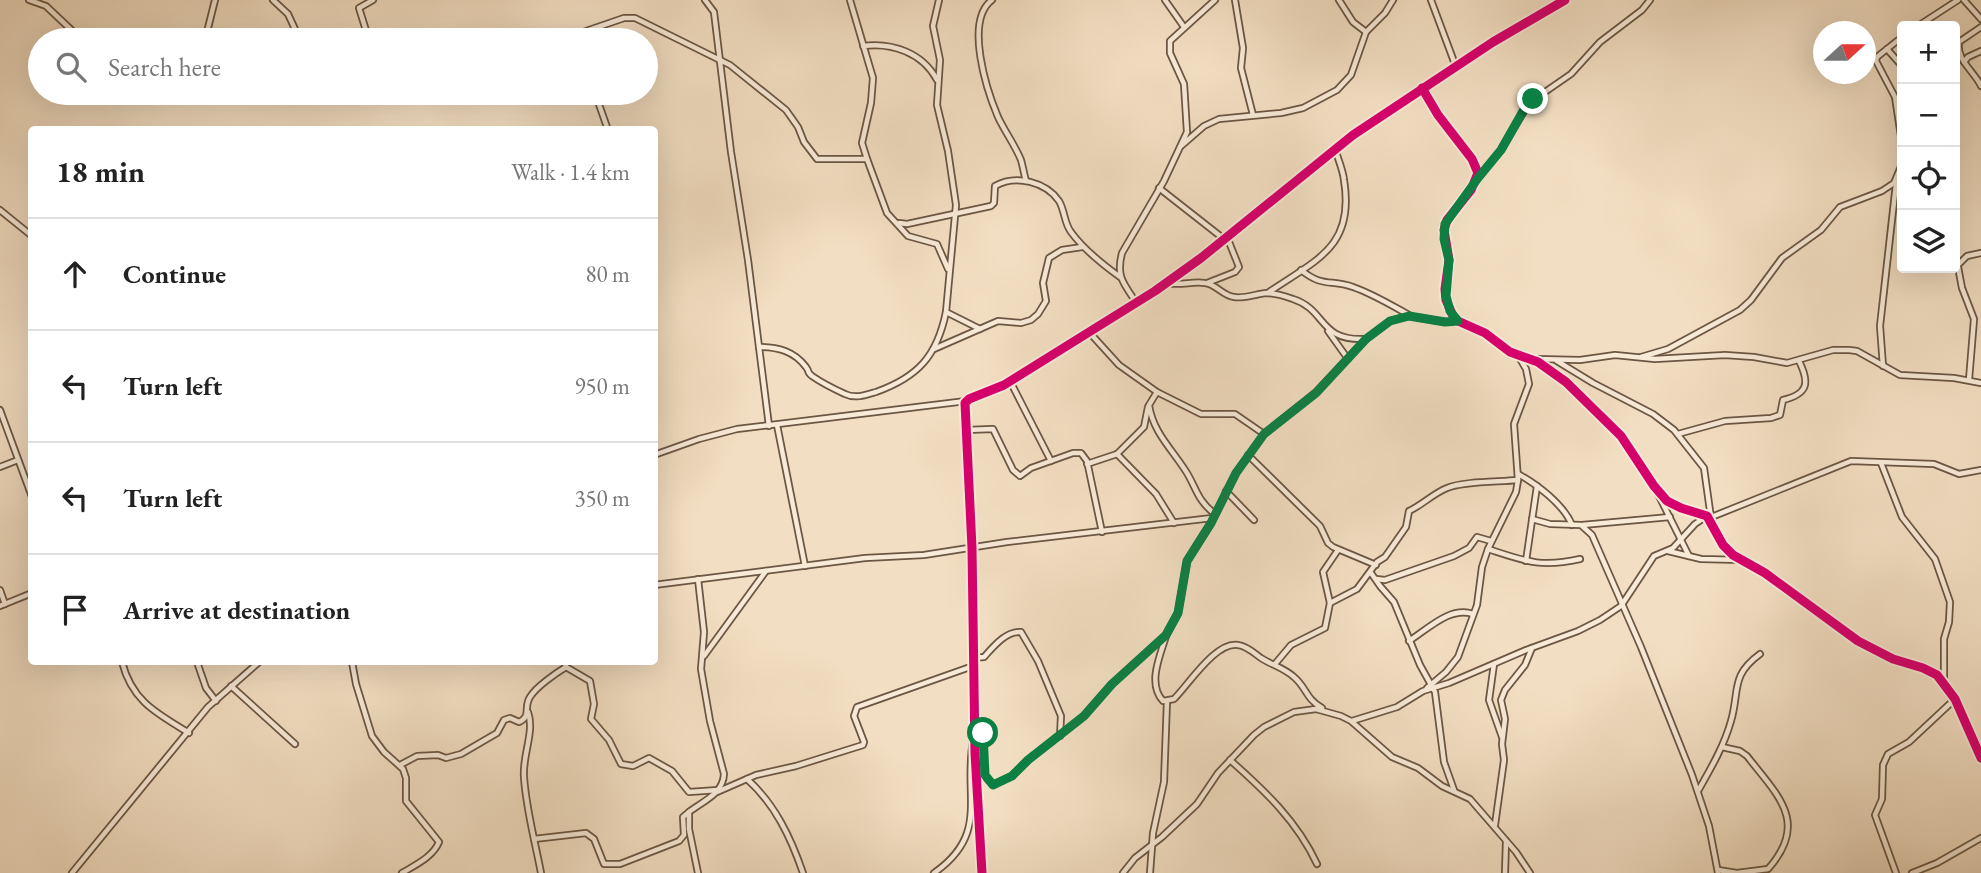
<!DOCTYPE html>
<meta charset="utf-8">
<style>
body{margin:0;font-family:"EB Garamond",serif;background:#f2f2f2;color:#222}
.controls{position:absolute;right:21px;top:21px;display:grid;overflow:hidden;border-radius:7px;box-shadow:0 7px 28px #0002}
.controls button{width:63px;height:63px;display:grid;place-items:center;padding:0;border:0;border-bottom:2px solid #e0e0e0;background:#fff;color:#222;font:35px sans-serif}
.compass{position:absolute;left:1813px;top:21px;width:63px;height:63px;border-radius:50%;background:#fff;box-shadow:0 7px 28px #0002;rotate:69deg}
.stop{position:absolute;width:21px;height:21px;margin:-16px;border:5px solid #0b8043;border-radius:50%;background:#fff}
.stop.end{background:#0b8043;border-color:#fff;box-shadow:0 2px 7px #0008}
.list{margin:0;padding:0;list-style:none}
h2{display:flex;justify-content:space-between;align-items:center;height:91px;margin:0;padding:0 28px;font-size:30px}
h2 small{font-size:23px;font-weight:400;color:#767676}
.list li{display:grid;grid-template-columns:46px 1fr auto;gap:21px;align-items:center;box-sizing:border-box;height:112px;padding:0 28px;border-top:2px solid #e0e0e0}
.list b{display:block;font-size:26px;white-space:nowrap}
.list em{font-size:23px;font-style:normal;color:#767676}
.icon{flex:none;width:38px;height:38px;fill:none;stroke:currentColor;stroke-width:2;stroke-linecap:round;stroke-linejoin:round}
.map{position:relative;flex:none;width:1981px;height:873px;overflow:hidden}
.search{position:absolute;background:#fff;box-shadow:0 7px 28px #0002;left:28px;top:28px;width:630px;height:77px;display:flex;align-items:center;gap:18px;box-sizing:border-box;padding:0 24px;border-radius:38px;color:#767676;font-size:26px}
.panel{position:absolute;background:#fff;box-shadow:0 7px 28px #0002;left:28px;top:126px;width:630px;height:539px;border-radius:7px}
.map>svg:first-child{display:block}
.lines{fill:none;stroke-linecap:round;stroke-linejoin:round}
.minor-casing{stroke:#6b5643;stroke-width:8}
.tertiary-casing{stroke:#6b5643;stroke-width:9}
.minor{stroke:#f7ead7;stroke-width:4.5}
.tertiary{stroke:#f7ead7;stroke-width:5}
.cycleway-casing{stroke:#f7ead7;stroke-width:13}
.cycleway{stroke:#d6006c;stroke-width:9}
.route{stroke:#0b8043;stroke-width:9}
</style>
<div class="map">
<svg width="1981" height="873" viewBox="0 0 1981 873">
<rect width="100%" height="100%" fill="#f2dec2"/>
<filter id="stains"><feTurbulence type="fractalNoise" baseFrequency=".00286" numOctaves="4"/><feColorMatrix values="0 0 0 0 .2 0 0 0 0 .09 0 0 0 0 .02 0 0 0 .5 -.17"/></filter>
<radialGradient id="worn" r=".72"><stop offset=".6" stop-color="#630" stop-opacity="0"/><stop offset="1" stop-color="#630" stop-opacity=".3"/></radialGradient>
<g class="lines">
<defs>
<g id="minor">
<path d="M29,0l17,6 36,34"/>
<path d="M273,0l15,14 12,26"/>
<path d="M705,0l9,12 17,140 17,108 21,166"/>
<path d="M850,0l23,78 -2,25 -9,40 5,16"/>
<path d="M992,0c-28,21 -5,91 6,117 7,15 17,28 23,43 2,7 3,14 5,21"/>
<path d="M1165,0l19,27"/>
<path d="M1235,0l8,48 -2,20 12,47"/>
<path d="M1339,0l14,22 13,10"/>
<path d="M1431,0l25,67"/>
<path d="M1964,0l17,19"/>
<path d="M1918,26l40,-26"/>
<path d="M1981,27l-22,15c-3,18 15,29 22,44"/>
<path d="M1902,37l-25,20 -1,4 19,36 7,46"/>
<path d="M205,40l10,-40"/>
<path d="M369,40l-10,-32 14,-8"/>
<path d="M560,40l64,-22h11l95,47 56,45 12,17 6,15 13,17h50l20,54 21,23 29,8 11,25"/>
<path d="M863,46c29,-4 60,7 74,34"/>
<path d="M1887,49l15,17"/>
<path d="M1964,62l4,-5 13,-6"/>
<path d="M1422,88l16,27 34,44 6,14 -7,17 -24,30 -3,10 5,30 -4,29 1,11 7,16 5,5 27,12 25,19 28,10 28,20 55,54 33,50 13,15 14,7 26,8 16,29 10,10 32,18 93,68 35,18 30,9 14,7 18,24 26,59"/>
<path d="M595,93l13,37"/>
<path d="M1181,146l23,-20 15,-7 62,-6 22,-5 34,-18 14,-15 15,-43 19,-19 8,-13"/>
<path d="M1478,178l23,-28 28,-47 42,-29 29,-32 42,-32 8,-10"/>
<path d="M1159,188l65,51"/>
<path d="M0,210l32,26"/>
<path d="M899,223l8,1 84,-18 3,-3 1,-17c21,-12 51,-4 64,15 6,10 5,22 12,31 13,18 31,32 49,45"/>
<path d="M1955,251l7,37 12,31 -5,61"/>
<path d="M1959,264l8,-8 14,-3"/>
<path d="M1301,270c22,18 30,9 52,17 20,7 38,18 56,28"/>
<path d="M1167,283c14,3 25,-2 38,0 11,1 18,13 29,14 10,2 22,-3 32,-4 8,0 19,3 27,6 34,11 25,42 72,40"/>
<path d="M1207,283l28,-11 4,-5 -12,-30"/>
<path d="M1269,292c47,-32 86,-45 75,-112 -1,-10 -6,-21 -9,-31"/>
<path d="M1136,302c-13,-19 -20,-26 -14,-49l42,-72 23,-49 -3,-48 -14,-31v-12l45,-41"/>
<path d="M946,312l34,17"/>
<path d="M1328,331l20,28"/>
<path d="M1089,332l30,33 38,27 44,22h34l29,20"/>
<path d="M759,347c19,0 35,4 47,20 5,7 0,4 6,9 10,7 22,13 33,18 10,5 21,1 31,-2 42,-15 61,-36 70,-80l10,-107 -8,-54 -11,-46 3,-45 -7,-34 6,-26"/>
<path d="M934,349l64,-28 23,2 10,-3 7,-6 8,-13 -3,-18 6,-25 13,-8 20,-3"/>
<path d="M1641,357l27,-8 72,-39 11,-10 31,-42 39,-28 19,-23 42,-16 12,-8 8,-19"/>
<path d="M1536,359l44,1 35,-5 40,4 70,-4 29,2 33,6 46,-13h16l8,1 43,24 54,3 27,5"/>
<path d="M1557,361l36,22 60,31 21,16 30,38 7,50"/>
<path d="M1883,366l-3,-40 16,-142"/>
<path d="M1010,381l41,80"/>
<path d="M1157,392l-8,13c4,28 24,45 38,68 10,17 11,28 28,41"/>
<path d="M0,410l32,87"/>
<path d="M777,425l28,141"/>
<path d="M966,430l27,-1 20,41 7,6 11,-8 42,-15h8l6,8 15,71"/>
<path d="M1678,434l47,-13 46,-3 9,-3 3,-15c25,-6 27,-17 16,-39"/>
<path d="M1117,454l39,40 18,29"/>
<path d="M654,455l45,-16 38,-10 229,-28"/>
<path d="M1248,455l72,71 8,17 5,4 43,18"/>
<path d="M1881,463l21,54 33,42 15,43 -1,20 -5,17v42"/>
<path d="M1087,464l30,-10 27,-27 4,-20"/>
<path d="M0,467l18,-7"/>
<path d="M1518,474c19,10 46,31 54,51"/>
<path d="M1226,491l28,29"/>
<path d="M1658,494l31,62"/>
<path d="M1709,518l142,-57 83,3 25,10 22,-4"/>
<path d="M1532,519l18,5 31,1 11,10 49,112 51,128 17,51 9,47"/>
<path d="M1582,525l88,-8"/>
<path d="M1488,549c37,12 52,19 92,10"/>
<path d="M1668,551l33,8 41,1"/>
<path d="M1526,561l11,-75"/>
<path d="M1371,573l9,13 14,16 26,63 15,27 9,70 10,28"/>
<path d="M1376,579l9,1 69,-24 15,-8 8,-11 14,4"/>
<path d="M654,585l211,-27 59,-3 83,-13 205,-24"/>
<path d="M0,590l5,14"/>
<path d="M1330,603l-7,-31 15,-22"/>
<path d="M0,606l32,-13"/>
<path d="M1166,636c-6,20 -19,48 -3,65l11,-2c15,-15 42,-58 64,-54 9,1 16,8 23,13 11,7 23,10 33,19 13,11 11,21 28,31"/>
<path d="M1409,641c19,-12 41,-35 64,-27"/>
<path d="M704,656l62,-85"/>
<path d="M973,658l11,-1c10,-11 22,-26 37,-25l17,29 23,55 -1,20"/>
<path d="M122,662c10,39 34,51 67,71"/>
<path d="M197,662l9,26 10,13"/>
<path d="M352,662l4,22 16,52 12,16 19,17 3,9v23l33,41c-6,15 -24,23 -37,31"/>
<path d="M565,662l1,5 24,14 4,23 -3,15 18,21 12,24 12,2 16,-8 23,13 17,21 29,-2"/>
<path d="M1275,664l16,-19 34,-17 5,-25 27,-14 20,-27 8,-5 21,-30 3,-16c13,-6 25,-18 38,-23 17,-7 52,-6 71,-8"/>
<path d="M1494,664l-5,36 13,37"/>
<path d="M231,686l64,58"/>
<path d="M1427,688l19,-16 12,-15 19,-52 5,-38 6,-18 28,-57 2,-12 -4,-56 15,-40 -3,-15 -7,-12"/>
<path d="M528,712c7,20 -6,44 -4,65 2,32 11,64 17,96"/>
<path d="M975,713l8,20 1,42 9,10 19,-9 16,-16 56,-44 28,-32 54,-49 12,-22 9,-52 24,-38 25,-50 28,-39 52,-42 50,-53 24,-18 19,-5 36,6 13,-1"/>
<path d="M1352,721l45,-14 26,-16 26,-8 77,-33 52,-19 22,-11 21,-14 33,-50 19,-8 22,-24 12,-8"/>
<path d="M1230,760c35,31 67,61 87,104"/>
<path d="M400,765l17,-9 21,-1 8,3 15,-4 36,-21 7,-13 6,-2 9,4c13,-6 4,-14 11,-25 6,-10 26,-24 36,-30"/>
<path d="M747,779c28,25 44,59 56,94"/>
<path d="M1698,791c13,-23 26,-45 33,-70 9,-31 -1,-45 29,-67"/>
<path d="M717,792l39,-17 40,-9 67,-21 1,-3 -10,-26 3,-9 116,-41"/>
<path d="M1495,825l9,-65 -2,-16 3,-25 -4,-19 4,-10 20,-25 7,-17"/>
<path d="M534,839l52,-6 8,6 10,25h16l59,-23 5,-6 -1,-18 6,-5"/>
<path d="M1718,870l19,3 31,-4c42,-47 9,-74 -21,-113l-7,-5 -18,-4"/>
<path d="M72,873l136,-166 51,-45"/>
<path d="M698,873l-9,-44v-17c14,-11 34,-18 35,-38l-14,-53 -9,-52 3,-37 -6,-53"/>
<path d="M934,873c56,-39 29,-77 39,-132"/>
<path d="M1123,873l12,-15 27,-21 35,-33 21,-31 36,-38 10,-8 30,-15 22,-3 25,7 10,5 41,36 26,11 24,18 28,13 46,53 14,21"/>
<path d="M1150,873l3,-40 11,-51 3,-81"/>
<path d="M1505,873l1,-32"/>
<path d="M1896,873l-21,-58 7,-16 1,-34 5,-11 21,-12 46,-43"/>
<path d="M1912,873l25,-10 44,-25"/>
</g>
<path id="tertiary" d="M982,873l-7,-120 -3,-205 -7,-145 4,-4 35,-14 151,-94 46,-33 152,-123 140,-93 72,-42"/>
</defs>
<use href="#minor" class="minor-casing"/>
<use href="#tertiary" class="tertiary-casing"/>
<use href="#minor" class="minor"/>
<use href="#tertiary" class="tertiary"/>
<defs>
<g id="cycleway">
<path d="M1422,88l16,27 34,44 6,14 -7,17 -24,30 -3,10 5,30 -4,29 1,11 7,16 5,5 27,12 25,19 28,10 28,20 55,54 33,50 13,15 14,7 26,8 16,29 10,10 32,18 93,68 35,18 30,9 14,7 18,24 26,59"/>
<path d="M982,873l-7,-120 -3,-205 -7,-145 4,-4 35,-14 151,-94 46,-33 152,-123 140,-93 72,-42"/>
</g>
</defs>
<use href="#cycleway" class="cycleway-casing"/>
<use href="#cycleway" class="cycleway"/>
</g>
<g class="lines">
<path class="route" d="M983,733l2,42 8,10 19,-9 16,-16 56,-44 28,-32 54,-49 12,-22 9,-52 24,-38 25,-50 28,-39 52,-41 50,-54 24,-18 19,-5 36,6 13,-1 -8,-10 -4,-15 3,-36 -5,-21 1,-15 33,-46 23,-28 25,-44 7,-7"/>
</g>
<rect width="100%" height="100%" filter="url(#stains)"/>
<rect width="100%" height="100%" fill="url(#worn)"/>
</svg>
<div class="controls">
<button>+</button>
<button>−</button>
<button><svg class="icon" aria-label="locate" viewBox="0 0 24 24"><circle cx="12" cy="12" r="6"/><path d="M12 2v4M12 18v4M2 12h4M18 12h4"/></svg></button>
<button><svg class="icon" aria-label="layers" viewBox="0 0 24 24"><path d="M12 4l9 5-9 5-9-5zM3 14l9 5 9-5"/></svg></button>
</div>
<svg class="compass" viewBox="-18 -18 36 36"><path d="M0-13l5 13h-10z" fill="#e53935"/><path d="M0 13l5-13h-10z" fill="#767676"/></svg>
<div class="stop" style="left:983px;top:733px"></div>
<div class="stop end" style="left:1533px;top:99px"></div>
<div class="search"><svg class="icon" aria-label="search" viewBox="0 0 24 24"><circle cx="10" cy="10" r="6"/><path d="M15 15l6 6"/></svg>Search here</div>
<section class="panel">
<h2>18 min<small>Walk · 1.4 km</small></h2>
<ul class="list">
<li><svg class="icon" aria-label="ahead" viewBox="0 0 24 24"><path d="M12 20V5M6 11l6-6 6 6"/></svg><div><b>Continue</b></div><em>80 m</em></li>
<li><svg class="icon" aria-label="left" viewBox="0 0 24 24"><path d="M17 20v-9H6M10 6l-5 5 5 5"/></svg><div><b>Turn left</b></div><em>950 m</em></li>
<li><svg class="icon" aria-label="left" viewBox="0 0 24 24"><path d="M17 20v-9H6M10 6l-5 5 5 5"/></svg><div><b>Turn left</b></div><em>350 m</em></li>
<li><svg class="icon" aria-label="arrive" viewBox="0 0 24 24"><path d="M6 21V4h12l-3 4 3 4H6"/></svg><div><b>Arrive at destination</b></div></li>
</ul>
</section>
</div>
